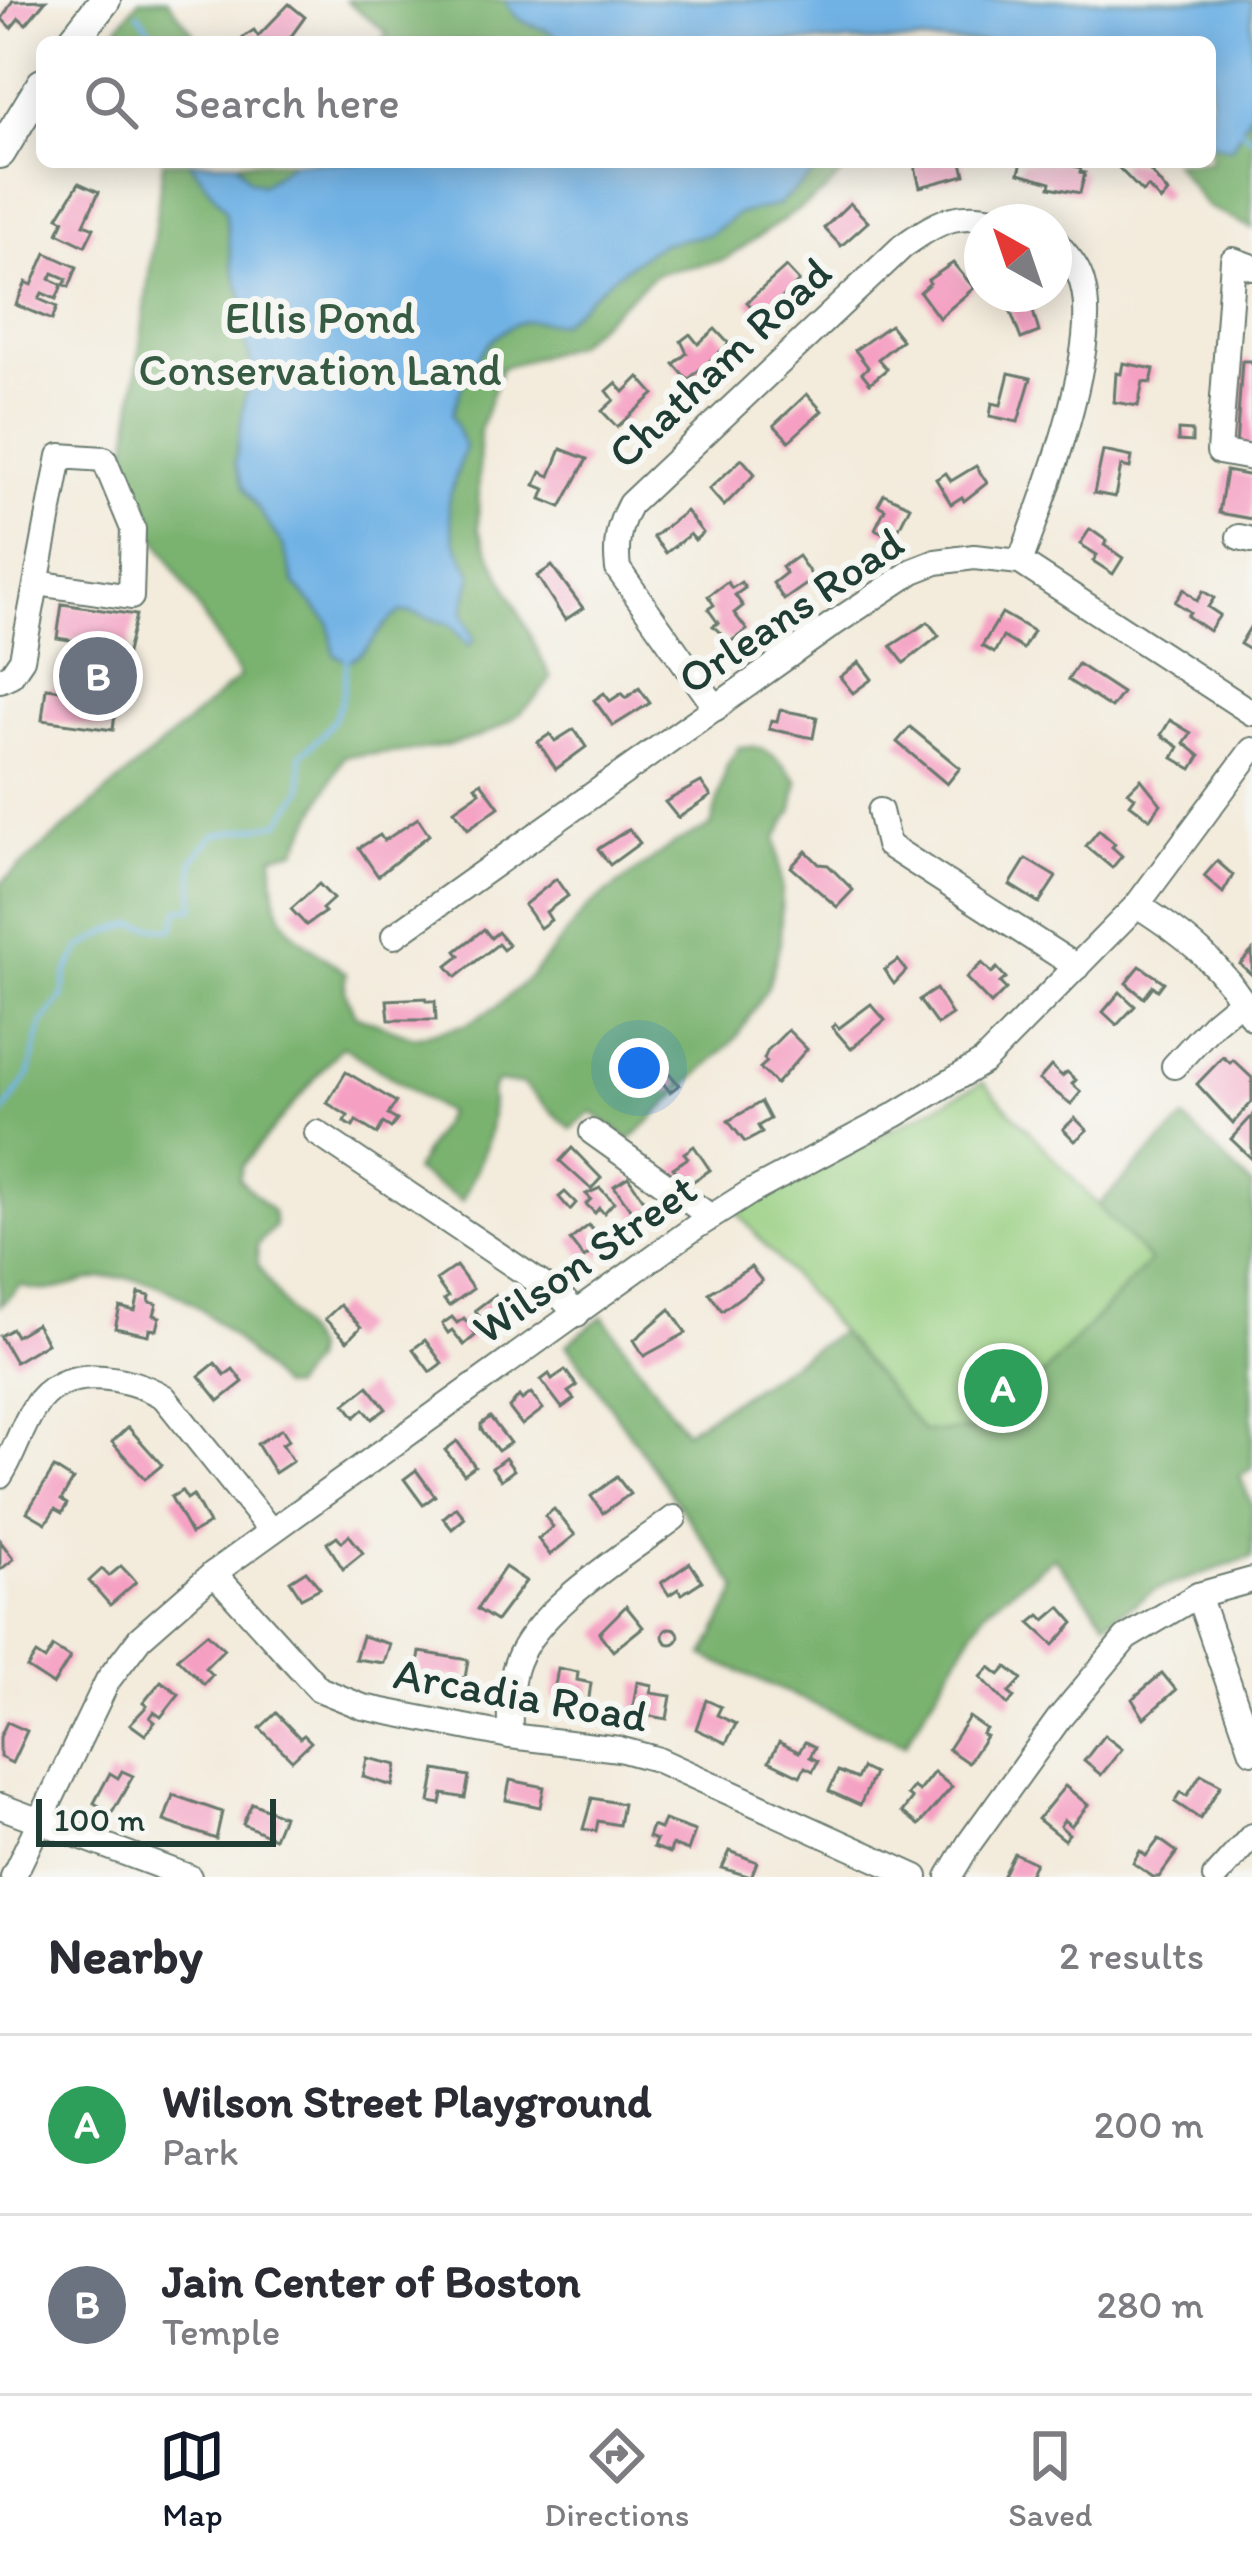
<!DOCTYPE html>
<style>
body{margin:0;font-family:Itim,sans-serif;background:#f2f2f3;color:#2b2b33}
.compass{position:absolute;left:964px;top:204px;width:108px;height:108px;border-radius:50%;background:#fff;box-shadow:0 6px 30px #0003;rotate:320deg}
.scale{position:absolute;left:36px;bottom:30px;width:240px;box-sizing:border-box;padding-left:12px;border:6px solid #1f3d34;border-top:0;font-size:33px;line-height:42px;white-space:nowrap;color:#1f3d34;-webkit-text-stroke:9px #f6f6f2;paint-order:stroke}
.you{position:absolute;left:639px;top:1068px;width:42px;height:42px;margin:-30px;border:9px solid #fff;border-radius:50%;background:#1a73e8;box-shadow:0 0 0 18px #1a73e833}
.badge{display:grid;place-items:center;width:78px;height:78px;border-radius:50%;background:#111827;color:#fff;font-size:39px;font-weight:700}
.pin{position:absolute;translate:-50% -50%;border:6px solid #fff;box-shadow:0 3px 12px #0006}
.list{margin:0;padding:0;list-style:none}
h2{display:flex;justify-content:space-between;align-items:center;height:156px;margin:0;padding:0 48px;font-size:51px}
h2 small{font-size:39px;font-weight:400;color:#7c7c81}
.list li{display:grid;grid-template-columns:78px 1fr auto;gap:36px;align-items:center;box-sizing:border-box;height:180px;padding:0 48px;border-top:3px solid #e1e1e2}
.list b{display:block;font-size:45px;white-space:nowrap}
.list p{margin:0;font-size:39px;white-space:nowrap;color:#7c7c81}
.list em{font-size:39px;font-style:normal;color:#7c7c81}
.icon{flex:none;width:66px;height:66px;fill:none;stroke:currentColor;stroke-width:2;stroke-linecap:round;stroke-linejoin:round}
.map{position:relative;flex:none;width:1252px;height:1877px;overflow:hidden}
.search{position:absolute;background:#fff;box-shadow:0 6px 30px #0003;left:36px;right:36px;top:36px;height:132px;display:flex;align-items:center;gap:30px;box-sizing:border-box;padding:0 42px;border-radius:18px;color:#7c7c81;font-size:45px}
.sheet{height:516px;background:#fff}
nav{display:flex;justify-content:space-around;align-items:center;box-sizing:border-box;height:168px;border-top:3px solid #e1e1e2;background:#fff;font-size:33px;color:#7c7c81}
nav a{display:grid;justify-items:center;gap:6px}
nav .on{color:#111827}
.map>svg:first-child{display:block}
.green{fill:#98cf81;stroke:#5c865a;stroke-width:3}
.forest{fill:#7ab26f;stroke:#4c7852;stroke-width:3}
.water{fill:#71b2e5;stroke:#48788c;stroke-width:3}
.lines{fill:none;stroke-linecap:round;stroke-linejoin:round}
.stream{stroke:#71b2e5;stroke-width:4.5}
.building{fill:#f5a0c3}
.minor-casing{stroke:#697a6e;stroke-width:28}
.major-casing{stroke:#697a6e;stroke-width:34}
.minor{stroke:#fff;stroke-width:24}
.major{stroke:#fff;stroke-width:30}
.labels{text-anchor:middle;stroke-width:12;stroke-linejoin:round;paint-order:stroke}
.park-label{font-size:45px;fill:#375a43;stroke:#f6f6f2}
.street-label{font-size:45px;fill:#1f3d34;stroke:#f6f6f2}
</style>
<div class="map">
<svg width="1252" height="1877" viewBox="0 0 1252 1877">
<rect width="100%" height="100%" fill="#f6f6f2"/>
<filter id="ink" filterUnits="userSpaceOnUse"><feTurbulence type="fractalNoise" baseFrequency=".00833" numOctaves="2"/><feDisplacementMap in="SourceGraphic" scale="24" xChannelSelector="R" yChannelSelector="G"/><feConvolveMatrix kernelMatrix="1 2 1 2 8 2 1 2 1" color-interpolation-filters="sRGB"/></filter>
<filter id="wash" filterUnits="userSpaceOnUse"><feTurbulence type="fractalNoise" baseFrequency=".004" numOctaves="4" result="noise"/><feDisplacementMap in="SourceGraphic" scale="48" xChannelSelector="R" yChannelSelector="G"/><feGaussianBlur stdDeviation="2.7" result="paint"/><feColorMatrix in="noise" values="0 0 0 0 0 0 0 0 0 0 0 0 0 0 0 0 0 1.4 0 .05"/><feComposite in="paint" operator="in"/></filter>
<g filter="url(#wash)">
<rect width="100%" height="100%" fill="#f3ebdb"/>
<path class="green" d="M983,1082l115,123 86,-86 68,67v263l-12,27 12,30v51l-97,33 -49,32 -52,-65 -69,53 -80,134 -201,-88 34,-67 -171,-245 36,-28 82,115 155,-99 -104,-121z"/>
<g class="forest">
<path d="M139,0h29l32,42h-94z"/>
<path d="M346,0h906v228l-46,-22 -33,-44h37v-120h-831l9,-8z"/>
<path d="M163,162h688l-24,28 -103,70 -67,13 -84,73 -72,22 -21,61 -2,100 73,149c-46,74 -129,72 -207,78l-48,94 -23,5c-1,75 17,76 73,118l-1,18 10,24 59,22 51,-12 31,-18 37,-33 56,-68 86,-63 36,-17 16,-61 12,-18c28,-4 41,14 59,34l-5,28 -17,30 6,48 -2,56 -12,44 -32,51 -106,102 -38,-28 -21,17 -49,-45 -25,-2 -6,9c6,41 -12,74 -29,110l-48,-30 33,-58 -105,-67 -100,120 -3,13 34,33 2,14 -18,19 1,20 55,84 -2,13 -20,26 -11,-1c-47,-50 -101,-118 -178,-109 -28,3 -55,21 -81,7l-21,21v-422l240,-207 -117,-193z"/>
<path d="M1184,1119l68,67v282l-12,8 12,30v51l-97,33 -49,32 -52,-65 -69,53 -80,134 -201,-88 34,-67 -171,-245 36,-28 82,116 155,-100 84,100 47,-2 51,-33 128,-136 -52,-55z"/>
</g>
<g class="water">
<path d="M505,0h747v110l-21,39 -21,-6v-101h-648c-19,-22 -42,-9 -57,-42z"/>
<path d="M190,162h47l12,18 13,5 31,-23h534l-49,43 -40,9 -28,20 -47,9 -14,8 -40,29 -48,43c-13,1 -25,-5 -39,-1 -37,10 -61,59 -70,93l13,32 -17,55 6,38 18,34 -9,38 11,28 -6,6 -17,-21c-16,-4 -35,-14 -50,-13 -24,13 -29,42 -54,49l-13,-7 -5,-31 -34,-39 -12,-38 -39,-58 -9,-25 11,-72 8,-16 -13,-51 3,-21 -12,-38 -7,-56z"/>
</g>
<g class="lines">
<g class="stream">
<path d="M138,13l20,29"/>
<path d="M1238,127l14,11"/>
<path d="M0,1118l29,-43 13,-52 21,-26 3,-23 14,-25 30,-18 24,-7 39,6 6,-21 15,-1 -1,-48 21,-25 66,-12 22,-33 -1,-36c39,-31 43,-50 46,-98"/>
</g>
</g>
<g id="blocks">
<g class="building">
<path d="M13,0l2,1 31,-1 -20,24 -7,-6 -8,10 -9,-9z"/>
<path d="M289,4l16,13 -18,25h-40l-4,-5 11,-7 4,6z"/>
<path d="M933,162h29l3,13 -45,12 -5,-20z"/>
<path d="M1022,162h37l22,6 -1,4 5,1 -5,20 -30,-6 1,-5 -32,-9z"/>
<path d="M1125,162l21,4 22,27 -7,8 -13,-14 -6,5 -23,-24z"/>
<path d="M79,183l20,9 -15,32 10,4 -9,18 -27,-13 6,-13 -6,-3z"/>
<path d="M850,203l18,19 -27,24 -17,-18z"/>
<path d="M46,253l31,14 -8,20 -5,-2 3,-6 -14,-6 -3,6 12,6 -6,14 -14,-6 -3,6 18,8 -5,13 -36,-15 10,-23 6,3z"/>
<path d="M953,263l21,25 -35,30 -19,-26 10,-9 -2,-3z"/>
<path d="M786,267l13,14 -37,37 -15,-16z"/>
<path d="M1004,294h24l11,38 -18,7z"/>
<path d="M890,325l12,15 -24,19 9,10 -17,14 -8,-10 6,-6 -13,-17z"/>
<path d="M715,329l14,15 -41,36 -14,-16 13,-11 -6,-12 9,-7 8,10z"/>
<path d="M1242,361h10v87l-16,-1z"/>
<path d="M1123,363l31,6 -3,14 -8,-1 -5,24 -24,-4 2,-29 5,1z"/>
<path d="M1009,373l22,5 -13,44 -28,-6 2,-13 9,2z"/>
<path d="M639,377l15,17 -37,33 -15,-16 12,-11 -7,-9 9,-8 8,9z"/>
<path d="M807,394l15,17 -33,30 -15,-16z"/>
<path d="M1178,430l14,1v11l-14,-1z"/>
<path d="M561,449l26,10 -26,48 -20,-8 4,-10 -10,-4 6,-13 9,4z"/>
<path d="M1103,451l29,6 -2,11 -9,-2 -6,31 -21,-4z"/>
<path d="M742,459l13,15 -31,32 -15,-17z"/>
<path d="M976,466l11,17 -23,18 -2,-4 -11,7 -15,-25 10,-6 5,8z"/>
<path d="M1226,471l26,5v43l-33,-6z"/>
<path d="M884,494l26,12 -16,32 -19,-9 10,-20 -7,-4z"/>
<path d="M686,511l17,22 -8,7 -5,-6 -24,19 -13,-16z"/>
<path d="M1090,529l17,12 -3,4 19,13 -10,16 -20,-13 4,-6 -17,-11z"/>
<path d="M798,556l16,23 -30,21 -11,-17 13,-10 -4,-6z"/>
<path d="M552,566l31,42 -18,12 -28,-44z"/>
<path d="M727,582l5,6 9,-6 4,6 -10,7 8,11 -9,7 13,17 -17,12 -17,-16 5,-3 -10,-14 6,-4 -6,-9z"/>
<path d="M1184,589l13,12 6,-10 11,7 -6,9 12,8 -11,16 -22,-15 3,-4 -15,-10z"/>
<path d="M62,604l74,11 -12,50 -10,-1 -4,33 7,1 -4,32 -71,-10 4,-32 36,4 7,-49 -32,-5z"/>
<path d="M1002,613l31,18 -10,18 -20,-12 -9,16 -12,-7z"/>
<path d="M928,622l11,14 -35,27 -13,-17z"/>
<path d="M1252,624v27l-12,-7z"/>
<path d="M859,662l13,17 -19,14 -13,-16z"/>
<path d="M1078,664l44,29 -11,15 -43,-28z"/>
<path d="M639,688l11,15 -37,23 -19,-26 10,-7 6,8 12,-8 4,5z"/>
<path d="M780,710l37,7 -4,21 -44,-9 2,-9 6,1z"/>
<path d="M1170,720l21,13 -7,10 16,13 -8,13 -19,-11 6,-11 -18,-12z"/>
<path d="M910,727l50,41 -13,16 -50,-42z"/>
<path d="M574,729l12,18 -30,22 -18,-27 12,-8 5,7z"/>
<path d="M1141,779l20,25 -11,15 -20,-15 5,-7 -7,-5z"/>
<path d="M481,782l18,25 -31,22 -14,-19 26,-18 -5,-6z"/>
<path d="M701,782l10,14 -33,22 -13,-16z"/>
<path d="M418,818l11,17 -51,41 -19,-28 21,-13 4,6z"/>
<path d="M629,829l11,14 -30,22 -12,-16z"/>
<path d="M1099,830l16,14 -3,3 10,9 -10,12 -26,-22z"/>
<path d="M806,851l13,13 9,1 25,25 -16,17 -46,-40z"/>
<path d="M1026,859l30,18 -17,26 -29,-18z"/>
<path d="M1217,861l16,14 -10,18 -19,-17z"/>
<path d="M556,879l12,17 -22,16 5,8 -11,8 -16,-23z"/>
<path d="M319,884l14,15 -11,10 3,3 -19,13 -15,-16z"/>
<path d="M484,929l7,9 7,-6 11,13 -6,5 -5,-6 -42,33 -9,-11 13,-10 -4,-5z"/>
<path d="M1252,951v24l-12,-11z"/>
<path d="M898,960l8,11 -12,13 -10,-14z"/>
<path d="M982,963l10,10 5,-5 9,10 -6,5 6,6 -15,15 -25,-26z"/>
<path d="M1140,966l24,16 -6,8 -5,-4 -9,12 -18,-15z"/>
<path d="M936,989l16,26 -15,10 -18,-25z"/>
<path d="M1120,992l15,14 -18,19 -14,-13z"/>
<path d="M426,998v3h9l1,19h-47l-2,-20z"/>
<path d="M871,1004l14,16 -34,29 -19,-22 3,-3 4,4z"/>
<path d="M788,1030l19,19 -31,35 -16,-16 7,-6 -3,-3 4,-9z"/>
<path d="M1223,1057l7,6 3,-3 19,18v24l-19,21 -36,-39z"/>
<path d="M1051,1066l11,10 5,-4 9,8 -4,4 9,8 -10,12 -32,-24z"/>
<path d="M665,1068l14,17 -9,7 -14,-18z"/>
<path d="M346,1072l50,30 -8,13 9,5 -6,8 -8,-5 -6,11 -21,-13 -3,6 -9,-5 4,-6 -21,-13z"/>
<path d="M761,1102l9,17 -12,7 4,7 -17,9 -17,-21z"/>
<path d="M1252,1116v43l-21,-20z"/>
<path d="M1075,1118l12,12 -12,11 -12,-12z"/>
<path d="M694,1146l16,24 -24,16 -13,-18 15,-10 -4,-5z"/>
<path d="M572,1148l29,30 -10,11 -31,-28z"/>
<path d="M628,1177l22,32 3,-3 4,5 -17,12 -26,-37z"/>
<path d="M600,1188l14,14 -10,11 -5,-5 -4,5 -9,-9 5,-5 -5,-5z"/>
<path d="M565,1192l11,11 -6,7 -11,-13z"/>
<path d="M589,1225l20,26 -9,6 -6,-7 -10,8 -14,-18z"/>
<path d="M456,1266l17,23 -24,17 -5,-6 4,-3 -12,-17z"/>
<path d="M751,1267l11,14 -40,30 -13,-18z"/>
<path d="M139,1293l11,3 -1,6 8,2 -3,11 6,2 -3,13 -8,-1 -1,6 -33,-7 5,-21 15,4z"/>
<path d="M495,1295l16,21 -8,5 -3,-4 -6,5 -4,-7 -7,5 -8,-10z"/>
<path d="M340,1305l21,22 -14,14 -22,-22z"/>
<path d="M670,1309l16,24 -42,23 -10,-16z"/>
<path d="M452,1317l5,6 7,-5 12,17 -12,10 -12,-15 -4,3 -6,-9z"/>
<path d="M36,1324l11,19 -32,19 -15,-26 12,-7 4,7z"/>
<path d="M425,1340l17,23 -12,9 -17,-23z"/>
<path d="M215,1363l10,12 8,-6 10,13 -24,19 -20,-25z"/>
<path d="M565,1370l12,16 -9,6 6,7 -12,9 -21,-28 8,-6 3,5z"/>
<path d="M368,1386l18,23 -14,10 -8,-10 -9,8 -10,-13z"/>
<path d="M531,1393l12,16 -21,16 -13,-17 10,-12 3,4z"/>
<path d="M490,1417l20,26 -12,8 -17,-22v-5z"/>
<path d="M128,1427l34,38 -17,14 -33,-37z"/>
<path d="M282,1429l7,11 -7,4 11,17 -18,12 -18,-29z"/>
<path d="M457,1441l18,25 -11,8 -19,-24z"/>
<path d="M505,1458l9,12 -13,10 -9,-12z"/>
<path d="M54,1468l19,12 -12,20 6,4 -5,9 -7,-4 -9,14 -19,-11z"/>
<path d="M416,1470l19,26 -12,9 -19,-26z"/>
<path d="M617,1477l13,17 -27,19 -12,-17z"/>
<path d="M182,1491l5,8 6,-4 16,29 -18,10 -20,-37z"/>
<path d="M456,1507l9,11 -13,11 -9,-11z"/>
<path d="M554,1509l21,26 -25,20 -12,-16 15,-12 -8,-11z"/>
<path d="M349,1535l14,18 -20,16 -16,-26 10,-7 5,6z"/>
<path d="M0,1541l14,18 -14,11z"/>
<path d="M690,1563l12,18 -20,13 -4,-5 -9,6 -8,-12z"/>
<path d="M121,1566l15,16 -26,23 -21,-24 13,-12 7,7z"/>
<path d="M505,1567l21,14 -30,40 -19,-12z"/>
<path d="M306,1571l14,17 -19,10 -11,-17z"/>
<path d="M626,1606l17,21 -30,24 -14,-18z"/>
<path d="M1060,1607l14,16 -20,22 -24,-22 10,-8 5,5z"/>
<circle cx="671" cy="1636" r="8"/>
<path d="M207,1633l17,16 -19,19 7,7 -8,9 -27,-26z"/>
<path d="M362,1636l28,8 -6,19 -29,-4z"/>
<path d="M53,1647l17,11 -17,27 -26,-17 9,-14 9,6z"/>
<path d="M420,1652l48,8 -3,18 -48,-5z"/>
<path d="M990,1667l10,8 7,-8 15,12 -13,14 5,4 -6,8 -27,-28z"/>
<path d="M558,1668l20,4 -1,8 14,3 -3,22 -35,-7z"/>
<path d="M1162,1673l14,17 -32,28 -12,-19z"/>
<path d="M161,1681l18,13 -18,23 -7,-5 -4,6 5,4 -10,13 -15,-11 17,-18 -4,-3z"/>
<path d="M637,1682l15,3 -2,8 21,3 -4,23 -35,-6z"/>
<path d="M706,1700l15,7 -4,8 19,9 -10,19 -30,-14z"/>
<path d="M276,1713l24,25 4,-3 7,7 -19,18 -32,-32z"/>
<path d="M969,1717l17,12 -4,5 4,2 -18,27 -20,-14z"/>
<path d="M7,1722l20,9 -15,32 -12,-6v-20z"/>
<path d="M1104,1735l18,14 -21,26 -17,-14z"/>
<path d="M779,1742l20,10 6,-10 10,5 -5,10 8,4 -5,10 -8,-4 -5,9 -31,-15z"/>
<path d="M367,1758l30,7 -4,21 -30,-9z"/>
<path d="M862,1768l12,6 -14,31 -31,-14 9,-20 19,8z"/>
<path d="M436,1770l33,6 -4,22 -22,-4 -2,10 -11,-2z"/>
<path d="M122,1771l11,5 -21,37 -18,-10 16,-30 8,5z"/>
<path d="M934,1772l18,15 -33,38 -17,-13 10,-13 -5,-4 6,-8 6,4z"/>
<path d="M1201,1774l20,11 -21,34 -25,-17 6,-10 6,4z"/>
<path d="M510,1780l34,7 -4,20 -34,-7z"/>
<path d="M1065,1786l23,19 -17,21 -7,-6 -4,6 9,8 -5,6 -26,-21z"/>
<path d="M173,1795l49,17 -6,27 -52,-18z"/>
<path d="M592,1798l31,6 -4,21 -21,-4 -2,10 -13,-2z"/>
<path d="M252,1803l31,13 -9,22 -31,-14z"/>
<path d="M664,1820l31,11 -7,20 -16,-6 -2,8 -17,-6 3,-7 -8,-3 4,-11 8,3z"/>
<path d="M1159,1839l18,13 -18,25h-6l-20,-14 7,-12 6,5z"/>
<path d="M730,1851l27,11 -6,15 -29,-9z"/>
<path d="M1014,1853l21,10 -7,14h-26z"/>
</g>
</g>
</g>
<g filter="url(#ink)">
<use href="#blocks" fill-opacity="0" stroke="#697a6e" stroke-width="3"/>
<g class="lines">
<defs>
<g id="minor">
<path d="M1252,267l-19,-7 -14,192 33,6"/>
<path d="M1239,537l13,3"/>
<path d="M1020,562c24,-64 80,-212 63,-276 -4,-19 -17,-32 -29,-46"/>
<path d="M0,680l11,-5 11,-16 38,-203 44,3 29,70 -2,68 -94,-14"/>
<path d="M716,708l-98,-139c-3,-25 0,-43 12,-65l273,-258c41,-29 56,-35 106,-24"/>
<path d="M880,811l8,34 189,122"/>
<path d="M1137,905c49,31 86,60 115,112"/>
<path d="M394,936l436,-310 83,-55 23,-9 38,-5 46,5 232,151"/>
<path d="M1174,1066l40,-43 28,-23"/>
<path d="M592,1132l119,85"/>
<path d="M317,1133l244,164 16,17"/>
<path d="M0,1476c14,-21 20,-46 34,-68 27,-45 92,-33 130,-11l107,134"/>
<path d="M214,1573l105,116 44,18 147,29 109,13 37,10 260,118"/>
<path d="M1198,1595l54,156"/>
<path d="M510,1736c0,-24 -2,-51 7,-74 22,-56 110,-108 157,-144"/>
<path d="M0,1806l189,71"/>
<path d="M13,1877l95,-197 32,-42 74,-65 483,-347 52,-33 146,-78 88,-53 154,-157 115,-155"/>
<path d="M949,1877l21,-35 88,-122 68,-82 72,-43 54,-15"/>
<path d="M1215,1877l37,-41"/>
</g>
<g id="major">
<path d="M72,42l33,-42"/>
<path d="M0,153l42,-69"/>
</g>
</defs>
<use href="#minor" class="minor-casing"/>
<use href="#major" class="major-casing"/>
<use href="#minor" class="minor"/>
<use href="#major" class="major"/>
</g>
</g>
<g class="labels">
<g class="park-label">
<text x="320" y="333">Ellis Pond<tspan x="320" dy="52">Conservation Land</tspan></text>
</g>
<g class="street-label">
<text transform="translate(719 362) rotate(-43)" y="16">Chatham Road</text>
<text transform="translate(790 610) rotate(-34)" y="16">Orleans Road</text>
<text transform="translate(584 1258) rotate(-35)" y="16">Wilson Street</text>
<text transform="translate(521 1694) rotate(10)" y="16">Arcadia Road</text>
</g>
</g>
</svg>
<svg class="compass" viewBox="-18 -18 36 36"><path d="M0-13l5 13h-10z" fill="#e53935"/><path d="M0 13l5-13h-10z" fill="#7c7c81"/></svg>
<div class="scale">100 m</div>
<div class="you"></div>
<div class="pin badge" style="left:1003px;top:1388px;background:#2e9e5b">A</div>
<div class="pin badge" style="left:98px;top:676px;background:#6b7280">B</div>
<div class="search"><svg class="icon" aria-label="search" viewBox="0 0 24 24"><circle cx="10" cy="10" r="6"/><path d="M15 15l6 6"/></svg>Search here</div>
</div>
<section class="sheet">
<h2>Nearby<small>2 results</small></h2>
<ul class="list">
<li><span class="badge" style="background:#2e9e5b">A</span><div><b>Wilson Street Playground</b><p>Park</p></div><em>200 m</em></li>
<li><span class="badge" style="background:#6b7280">B</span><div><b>Jain Center of Boston</b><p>Temple</p></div><em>280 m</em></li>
</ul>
</section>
<nav>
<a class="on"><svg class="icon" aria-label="map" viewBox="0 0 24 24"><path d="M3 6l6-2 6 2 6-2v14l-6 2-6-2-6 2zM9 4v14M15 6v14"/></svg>Map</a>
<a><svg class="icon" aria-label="directions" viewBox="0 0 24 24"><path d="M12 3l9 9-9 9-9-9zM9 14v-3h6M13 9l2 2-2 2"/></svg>Directions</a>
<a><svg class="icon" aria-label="saved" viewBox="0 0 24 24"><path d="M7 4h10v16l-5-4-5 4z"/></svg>Saved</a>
</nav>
